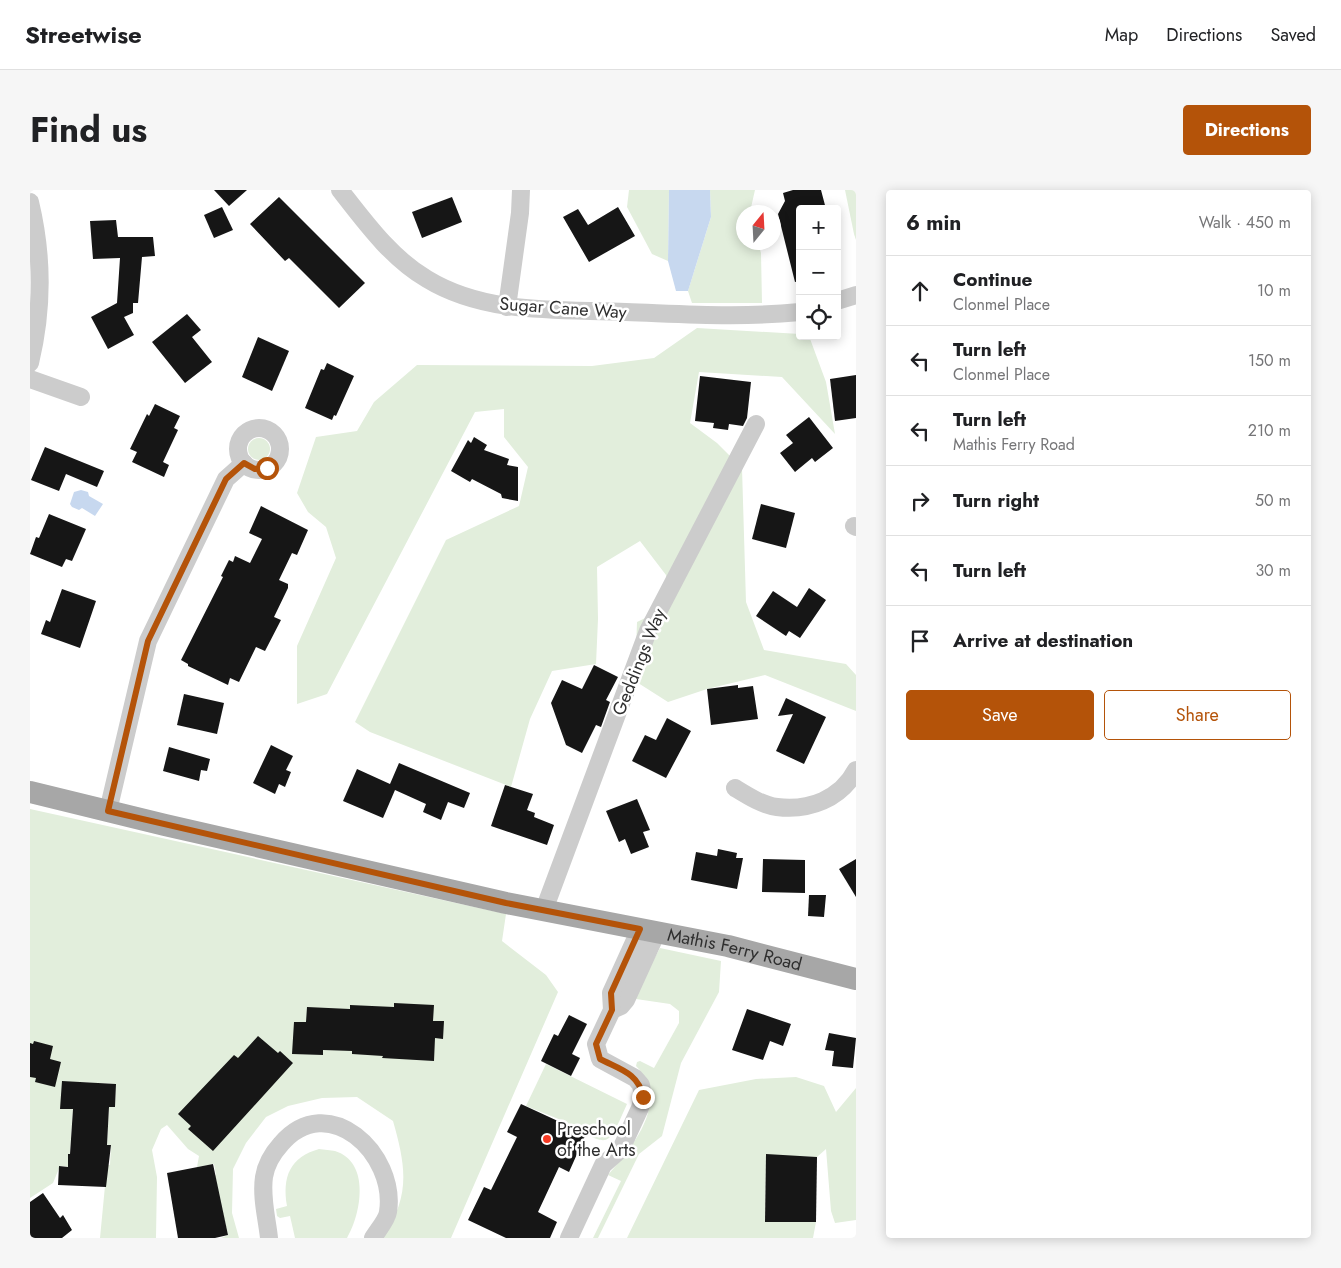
<!DOCTYPE html>
<meta charset="utf-8">
<style>
body{margin:0;font-family:Jost,sans-serif;background:#f6f6f6;color:#202124}
.controls{position:absolute;right:15px;top:15px;display:grid;overflow:hidden;border-radius:5px;box-shadow:0 2px 12px #0003}
.controls button{width:45px;height:45px;display:grid;place-items:center;padding:0;border:0;border-bottom:1px solid #e0e0e0;background:#fff;color:#202124;font:25px sans-serif}
.compass{position:absolute;left:706px;top:15px;width:45px;height:45px;border-radius:50%;background:#fff;box-shadow:0 2px 12px #0003;rotate:18deg}
.stop{position:absolute;width:15px;height:15px;margin:-11px;border:4px solid #b45309;border-radius:50%;background:#fff}
.stop.end{background:#b45309;border-color:#fff;box-shadow:0 1px 5px #0008}
.list{margin:0;padding:0;list-style:none}
h2{display:flex;justify-content:space-between;align-items:center;height:65px;margin:0;padding:0 20px;font-size:21px}
h2 small{font-size:16px;font-weight:400;color:#757577}
.list li{display:grid;grid-template-columns:32px 1fr auto;gap:15px;align-items:center;box-sizing:border-box;height:70px;padding:0 20px;border-top:1px solid #e0e0e0}
.list b{display:block;font-size:19px;white-space:nowrap}
.list p{margin:0;font-size:16px;white-space:nowrap;color:#757577}
.list em{font-size:16px;font-style:normal;color:#757577}
.actions{display:flex;gap:10px;padding:15px 20px}
.actions a{flex:1;padding:11px 0;border:1px solid #b45309;border-radius:5px;text-align:center;font-size:18px;color:#b45309}
.actions .main{background:#b45309;color:#fff}
.icon{flex:none;width:28px;height:28px;fill:none;stroke:currentColor;stroke-width:2;stroke-linecap:round;stroke-linejoin:round}
.map{position:relative;flex:none;width:826px;height:1048px;overflow:hidden;border-radius:5px}
header{display:flex;align-items:center;gap:30px;box-sizing:border-box;height:70px;padding:0 25px;background:#fff;border-bottom:1px solid #e0e0e0}
header strong{font-size:24px}
nav{display:flex;gap:28px;margin-inline-start:auto;font-size:18px}
.intro{display:flex;align-items:center;justify-content:space-between;box-sizing:border-box;height:120px;padding:0 30px}
h1{margin:0;font-size:35px}
.button{padding:12px 22px;border-radius:5px;background:#b45309;color:#fff;font-size:18px;font-weight:700}
main{display:flex;gap:30px;padding:0 30px}
aside{flex:1;background:#fff;border-radius:5px;box-shadow:0 2px 12px #0003}
.map>svg:first-child{display:block}
.green{fill:#e2eedc}
.water{fill:#c7d8ef}
.building{fill:#161616}
.lines{fill:none;stroke-linecap:round;stroke-linejoin:round}
.minor{stroke:#ccc;stroke-width:18}
.major{stroke:#a7a7a7;stroke-width:22}
.route{stroke:#b45309;stroke-width:6}
.poi-dot{fill:#f53923;stroke:#fff;stroke-width:2}
.labels{text-anchor:middle;stroke-width:5;stroke-linejoin:round;paint-order:stroke}
.street-label{font-size:18px;fill:#2f2f2f;stroke:#fff}
.poi-label{font-size:18px;fill:#2f2f2f;stroke:#fff;text-anchor:start}
</style>
<header>
<strong>Streetwise</strong>
<nav><a>Map</a><a>Directions</a><a>Saved</a></nav>
</header>
<div class="intro"><h1>Find us</h1><a class="button">Directions</a></div>
<main>
<div class="map">
<svg width="826" height="1048" viewBox="0 0 826 1048">
<rect width="100%" height="100%" fill="#fff"/>
<g class="green">
<path d="M599,0h40l-1,71 -16,-7 -25,-47z"/>
<path d="M680,0h45l-5,22h-6v30l14,1 3,10 1,50h-70l-4,-12 23,-74z"/>
<path d="M815,0h11v50l-2,-6z"/>
<path d="M667,138l103,6v2h9l17,46 9,52 -53,-57 -83,-5 -9,51 27,20 25,25 4,134 18,48 82,14 10,11v36l-91,-36 -58,14 -39,13 -33,-21 2,-59 31,-15 -2,-32 -26,-34 -43,26 1,52 -2,45 -44,7 -22,48 -19,68 -141,-55 -15,-10 91,-182 73,-34 9,-39 -24,-30v-28l-29,3 -148,282 -30,10v-58l39,-88 -10,-31 -18,-15 -11,-19 19,-56 41,-6 17,-29 43,-37 175,1 62,-8z"/>
<circle cx="229" cy="259" r="11"/>
<path d="M0,619l476,105 -4,27 44,34 12,17 -107,246h-69c29,-42 24,-71 11,-117l-36,-24 -35,1 -34,8 -22,11 -20,26 -13,26 -1,44 7,25h-18l7,-3 -14,-59 2,-1 -2,-11 -17,3 2,-11 -11,-7 -21,-24 -6,4 -9,21 5,27 -1,61h-56l7,-73h3l1,-20h-4l2,-38h6l1,-23 -40,-2 -16,27h13l-4,58 -9,-1 -7,17 -23,15z"/>
<path d="M630,758l61,13 -2,31 -38,71 -19,73 -23,18 -41,84h-5l28,-57 -13,-6c25,-29 63,-74 28,-109l1,-4 3,-1 14,7 25,-45v-12l-9,-7 -34,-5 4,-14z"/>
<path d="M516,874l81,40c-21,47 -16,42 -61,20v-2l-40,-16z"/>
<path d="M766,887l28,9 12,26 20,-24v132l-21,3 -4,-12 -5,-62 -9,8 -51,-2 -1,66 51,1 -3,16h-186l72,-148 57,-11z"/>
<path d="M289,959c5,1 12,1 16,2 36,11 26,64 12,87h-52l-5,-22 -10,2 -3,-2 -1,-7 11,-3c-5,-29 3,-49 32,-57z"/>
</g>
<g class="water">
<path d="M639,0h41l1,27 -23,74h-12l-8,-30z"/>
<path d="M51,300l7,2 1,4 14,8 -8,12 -13,-8 -3,2 -7,-3 -2,-3 4,-12z"/>
</g>
<g class="building">
<path d="M184,0h33l-18,16z"/>
<path d="M763,0h28l5,19h-26v72l-5,1 -17,-68 7,-13 -2,-8z"/>
<path d="M249,7l86,86 -26,25 -50,-50 -4,3 -35,-37z"/>
<path d="M422,7l10,25 -40,16 -10,-26z"/>
<path d="M192,17l11,23 -19,8 -10,-23z"/>
<path d="M588,17l17,29 -46,26 -26,-45 15,-8 10,16z"/>
<path d="M86,30l2,17h35l2,19 -13,1 -4,46h-5v10l-9,4 10,18 -26,14 -17,-32 26,-14 3,-45 -27,1 -3,-38z"/>
<path d="M157,124l14,16 -9,7 20,25 -27,21 -33,-41z"/>
<path d="M228,147l31,14 -17,40 -30,-14z"/>
<path d="M297,173l27,13 -18,40 -2,-1 -2,5 -27,-12 16,-39 3,1z"/>
<path d="M826,185v43l-21,3 -5,-42z"/>
<path d="M670,186l51,6 -4,36 -4,8 -14,-2 -1,6 -15,-2 1,-5 -19,-2z"/>
<path d="M125,214l25,12 -6,12 4,2 -15,32 6,3 -5,12 -32,-15 5,-10 -7,-3 17,-35 2,2z"/>
<path d="M779,227l24,31 -18,14 -3,-4 -17,14 -15,-19 13,-10 -7,-8z"/>
<path d="M444,247l13,8 -3,5 25,9 -2,6 11,2v34l-16,-3 -1,-4 -29,-15 -2,3 -19,-11 17,-31 3,3z"/>
<path d="M15,257l59,24 -7,16 -31,-13 -7,17 -28,-11z"/>
<path d="M731,314l34,9 -9,35 -34,-9z"/>
<path d="M231,316l47,24 -11,25 -5,-2 -13,27 9,4v4l-14,29 7,3 -16,31 -9,-4 -17,35 -9,-4 -2,7 -40,-19v-2l-7,-4 42,-83 -2,-1 8,-16 4,2 2,-6 15,7 12,-24 -13,-6z"/>
<path d="M19,324l37,15 -14,32 -6,-2 -4,8 -32,-13 6,-17 3,1z"/>
<path d="M779,398l17,12 -26,38 -11,-7 -3,5 -30,-20 17,-25 24,16z"/>
<path d="M32,399l34,12 -16,47 -39,-14 5,-14 4,2z"/>
<path d="M564,475l24,12 -12,23 4,2 -9,25 -5,-2 -14,28 -16,-8 -15,-42 11,-23 20,9z"/>
<path d="M708,495v3l15,-2 5,33 -47,6 -4,-36z"/>
<path d="M154,504l40,9 -7,31 -40,-9z"/>
<path d="M756,508l40,19 -22,47 -28,-13 17,-37 -15,2z"/>
<path d="M637,528l24,13 -25,47 -34,-17 13,-26 11,5z"/>
<path d="M241,555l22,11 -7,14 5,2 -6,15 -6,-3 -4,10 -22,-11z"/>
<path d="M139,557l41,12 -3,12 -6,-1 -2,11 -36,-10z"/>
<path d="M369,573l71,30 -6,15 -16,-6 -7,18 -18,-8 3,-8 -31,-14 -12,28 -40,-17 14,-32 33,15z"/>
<path d="M475,595l28,9 -6,16 8,3 -1,4 20,8 -7,20 -56,-19z"/>
<path d="M607,609l13,31 -7,2 6,15 -18,7 -6,-15 -6,3 -13,-31z"/>
<path d="M688,659l19,4 -1,5h7l-6,31 -46,-9 5,-28 21,4z"/>
<path d="M733,669l42,1v33l-43,-1z"/>
<path d="M826,669v38l-17,-28z"/>
<path d="M779,705h17l-2,22 -16,-1z"/>
<path d="M364,813l40,2 -1,16h11l-1,18 -8,-1 -1,23 -52,-3 1,-2 -31,-2v-3l-29,-1v5l-31,-1 2,-32h12l1,-15 43,2v-4l44,2z"/>
<path d="M717,819l44,15 -8,22 -13,-5 -7,19 -31,-10z"/>
<path d="M539,825l18,9 -15,30 8,4 -9,18 -30,-15 13,-27 4,2z"/>
<path d="M799,843l27,5 -3,30 -21,-2 2,-15 -9,-1z"/>
<path d="M228,846l20,17 2,-2 13,12 -80,88 -25,-22 3,-3 -13,-12 56,-59 4,3z"/>
<path d="M4,851l19,5 -3,13 11,3 -6,25 -20,-5 1,-4 -6,-1v-34l3,1z"/>
<path d="M32,891l54,3 -1,23h-6l-2,38h4l-5,42 -48,-2 1,-19 9,1v-13h2l3,-45h-13z"/>
<path d="M491,914l65,30 -17,38 -10,-5 -21,45 19,10 -7,16h-44l-38,-18 16,-33 7,3 26,-53 -10,-5z"/>
<path d="M736,964l51,3 -1,65h-51z"/>
<path d="M183,974l15,71 -13,3h-37l-11,-65z"/>
<path d="M13,1003l17,25 3,-3 9,15 -10,8h-32v-36z"/>
</g>
<g class="lines">
<g class="minor">
<path d="M310,0c25,32 51,68 87,89 59,36 132,30 199,33 59,2 114,6 174,0"/>
<path d="M0,12c13,54 13,107 0,161"/>
<path d="M807,111l19,-6"/>
<path d="M477,117l13,-94 1,-23"/>
<path d="M0,189l51,18"/>
<circle cx="229" cy="259" r="21"/>
<path d="M824,336l2,1"/>
<path d="M705,598c13,8 27,17 42,19 32,4 64,-8 79,-37"/>
<path d="M78,621l40,-170 78,-162 18,-16"/>
<path d="M514,720l104,-279 108,-207"/>
<path d="M582,820l9,-4 5,-6 31,-68"/>
<path d="M239,1048c-2,-19 -8,-41 -5,-61 2,-13 8,-23 17,-33 47,-55 116,10 107,68 -1,8 -11,19 -15,26"/>
<path d="M539,1048l34,-73 18,-16 19,-41 3,-11 -2,-12 -6,-7 -35,-19 -4,-15 16,-34 -1,-17 29,-64"/>
</g>
<path class="major" id="s1" d="M0,602l135,33 341,78 222,43 128,33"/>
</g>
<g class="lines">
<path class="route" d="M237,278l-12,1 -11,-6 -18,16 -78,162 -40,170 398,92 134,26 -29,64 1,17 -16,34 4,15c19,10 39,14 43,38"/>
</g>
<circle class="poi-dot" cx="517" cy="949" r="5"/>
<g class="labels">
<g class="street-label">
<text transform="translate(533 118) rotate(4)" y="6">Sugar Cane Way</text>
<text transform="translate(609 472) rotate(-68)" y="6">Geddings Way</text>
<text dy="6" stroke="none"><textPath href="#s1" startOffset="722">Mathis Ferry Road</textPath></text>
</g>
<g class="poi-label">
<text x="527" y="945">Preschool<tspan x="527" dy="21">of the Arts</tspan></text>
</g>
</g>
</svg>
<div class="controls">
<button>+</button>
<button>−</button>
<button><svg class="icon" aria-label="locate" viewBox="0 0 24 24"><circle cx="12" cy="12" r="6"/><path d="M12 2v4M12 18v4M2 12h4M18 12h4"/></svg></button>
</div>
<svg class="compass" viewBox="-18 -18 36 36"><path d="M0-13l5 13h-10z" fill="#e53935"/><path d="M0 13l5-13h-10z" fill="#757577"/></svg>
<div class="stop" style="left:237px;top:278px"></div>
<div class="stop end" style="left:613px;top:907px"></div>
</div>
<aside>
<h2>6 min<small>Walk · 450 m</small></h2>
<ul class="list">
<li><svg class="icon" aria-label="ahead" viewBox="0 0 24 24"><path d="M12 20V5M6 11l6-6 6 6"/></svg><div><b>Continue</b><p>Clonmel Place</p></div><em>10 m</em></li>
<li><svg class="icon" aria-label="left" viewBox="0 0 24 24"><path d="M17 20v-9H6M10 6l-5 5 5 5"/></svg><div><b>Turn left</b><p>Clonmel Place</p></div><em>150 m</em></li>
<li><svg class="icon" aria-label="left" viewBox="0 0 24 24"><path d="M17 20v-9H6M10 6l-5 5 5 5"/></svg><div><b>Turn left</b><p>Mathis Ferry Road</p></div><em>210 m</em></li>
<li><svg class="icon" aria-label="right" viewBox="0 0 24 24"><path d="M7 20v-9h11M14 6l5 5-5 5"/></svg><div><b>Turn right</b></div><em>50 m</em></li>
<li><svg class="icon" aria-label="left" viewBox="0 0 24 24"><path d="M17 20v-9H6M10 6l-5 5 5 5"/></svg><div><b>Turn left</b></div><em>30 m</em></li>
<li><svg class="icon" aria-label="arrive" viewBox="0 0 24 24"><path d="M6 21V4h12l-3 4 3 4H6"/></svg><div><b>Arrive at destination</b></div></li>
</ul>
<div class="actions"><a class="main">Save</a><a>Share</a></div>
</aside>
</main>
